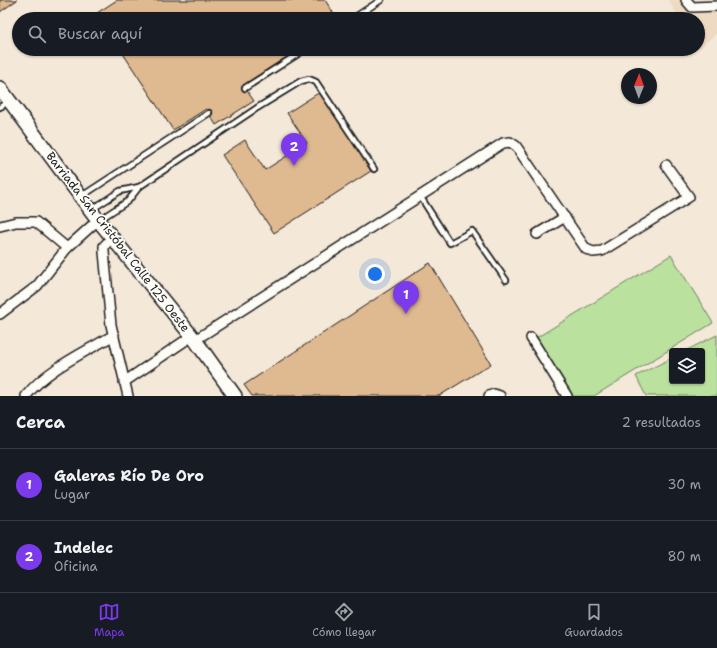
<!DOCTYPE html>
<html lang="es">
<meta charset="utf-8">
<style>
body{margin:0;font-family:"Shantell Sans",sans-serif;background:#242831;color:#f1f3f6}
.controls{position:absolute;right:12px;bottom:12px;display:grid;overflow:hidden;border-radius:4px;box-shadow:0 1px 3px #0004}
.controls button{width:36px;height:36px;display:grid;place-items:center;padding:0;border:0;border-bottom:1px solid #363941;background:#171b24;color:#f1f3f6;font:20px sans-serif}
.compass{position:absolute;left:621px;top:68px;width:36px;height:36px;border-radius:50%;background:#171b24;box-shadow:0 1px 3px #0004;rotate:1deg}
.you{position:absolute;left:375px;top:274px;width:14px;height:14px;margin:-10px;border:3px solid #fff;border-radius:50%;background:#1a73e8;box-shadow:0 0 0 6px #1a73e833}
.badge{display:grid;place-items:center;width:26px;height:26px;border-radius:50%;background:#7c3aed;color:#fff;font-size:13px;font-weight:700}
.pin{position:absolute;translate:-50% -33px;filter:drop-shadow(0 1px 2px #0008)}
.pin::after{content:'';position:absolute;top:21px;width:14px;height:12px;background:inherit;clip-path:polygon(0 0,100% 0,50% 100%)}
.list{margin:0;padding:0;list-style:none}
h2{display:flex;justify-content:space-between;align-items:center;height:52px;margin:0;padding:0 16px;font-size:17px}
h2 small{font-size:13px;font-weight:400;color:#9ea1a6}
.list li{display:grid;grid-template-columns:26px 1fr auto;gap:12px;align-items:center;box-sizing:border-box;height:72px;padding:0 16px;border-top:1px solid #363941}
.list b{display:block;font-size:15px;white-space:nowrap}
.list p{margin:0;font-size:13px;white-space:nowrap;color:#9ea1a6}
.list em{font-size:13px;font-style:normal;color:#9ea1a6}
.icon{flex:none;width:22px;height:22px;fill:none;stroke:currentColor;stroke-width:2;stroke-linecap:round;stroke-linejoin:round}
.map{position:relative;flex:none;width:717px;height:396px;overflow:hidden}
.search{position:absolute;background:#171b24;box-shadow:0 1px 3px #0004;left:12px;right:12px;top:12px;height:44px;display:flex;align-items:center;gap:10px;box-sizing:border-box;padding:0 14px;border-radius:22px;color:#9ea1a6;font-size:15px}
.sheet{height:196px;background:#171b24}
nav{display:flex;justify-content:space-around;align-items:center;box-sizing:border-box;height:56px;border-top:1px solid #363941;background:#171b24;font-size:11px;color:#9ea1a6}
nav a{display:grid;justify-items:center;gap:2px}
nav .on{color:#7c3aed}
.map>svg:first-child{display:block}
.built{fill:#eedac2}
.green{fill:#bae29e;stroke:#6b7f5d}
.building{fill:#dfb990;stroke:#1c1c1c}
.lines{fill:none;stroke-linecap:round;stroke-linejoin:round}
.lane-casing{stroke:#1c1c1c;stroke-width:8}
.street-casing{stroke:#1c1c1c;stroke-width:12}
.secondary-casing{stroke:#1c1c1c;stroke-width:16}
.lane{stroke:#fdfcf7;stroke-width:4.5}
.street{stroke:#fdfcf7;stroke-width:9}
.secondary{stroke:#fdfcf7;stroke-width:13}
.labels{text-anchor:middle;stroke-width:3.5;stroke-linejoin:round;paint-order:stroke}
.street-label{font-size:12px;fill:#1c1c1c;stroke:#fdfcf7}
</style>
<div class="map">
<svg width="717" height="396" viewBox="0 0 717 396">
<rect width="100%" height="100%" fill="#f4e8d8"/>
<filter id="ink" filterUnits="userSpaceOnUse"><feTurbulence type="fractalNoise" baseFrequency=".025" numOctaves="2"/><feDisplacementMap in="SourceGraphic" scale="8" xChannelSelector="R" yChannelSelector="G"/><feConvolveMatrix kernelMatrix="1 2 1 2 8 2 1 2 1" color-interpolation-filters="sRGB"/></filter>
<g filter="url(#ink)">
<path class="built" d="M668,0h49v33l-18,16 -1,-2v-28h-18z"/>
<g class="green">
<path d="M671,255l42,68 -119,73h-22l-36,-58z"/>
<path d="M717,335v61h-71l-10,-20 36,-18v23h30v-30h-17z"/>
</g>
<g class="building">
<path d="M0,0h17l-17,12z"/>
<path d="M117,0h208l12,19h-237l-3,-6z"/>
<path d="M120,49h179l-56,36 11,16 -38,24 -10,-16 -33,21z"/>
<path d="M320,92l51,79 -97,62 -52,-78 23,-15 20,30 42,-27 -20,-30z"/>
<path d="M430,263l61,101 -52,32h-187l-8,-11z"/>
</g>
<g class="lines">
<defs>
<g id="lane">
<path d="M352,19l29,-19"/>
<path d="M245,88l61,-39"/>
<path d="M0,107l8,-5"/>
<path d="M82,196l127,-83"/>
<path d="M420,196l30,47 22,-12 34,49"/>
<path d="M91,210l29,-19 19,-4"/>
<path d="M99,220l29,-19 11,-14 118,-79 44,-27 8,-2 7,3 58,87"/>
</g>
<g id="street">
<path d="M686,0l6,7 25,-1"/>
<path d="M0,226l16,-4h20l31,26"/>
<path d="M537,234l28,-17"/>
<path d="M112,238l-8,8v6l7,73 17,71"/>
<path d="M0,314l37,-28 30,-38 31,-28"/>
<path d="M531,338l36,58"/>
<path d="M195,340l308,-197 7,-1 6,4 70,103 7,3 9,-1 87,-54 -23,-32"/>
<path d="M124,382l68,-46"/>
<path d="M26,396c20,-26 59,-44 88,-61"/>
<path d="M489,396l5,-2 6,2"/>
</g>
<path id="secondary" d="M0,88l98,132 97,120 40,56"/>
</defs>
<use href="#lane" class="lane-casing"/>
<use href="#street" class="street-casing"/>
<use href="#secondary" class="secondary-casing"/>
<use href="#lane" class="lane"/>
<use href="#street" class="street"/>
<use href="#secondary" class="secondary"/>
</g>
</g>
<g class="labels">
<g class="street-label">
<text transform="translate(118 242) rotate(52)" y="4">Barriada San Cristóbal Calle 125 Oeste</text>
</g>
</g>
</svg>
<div class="controls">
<button><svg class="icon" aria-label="layers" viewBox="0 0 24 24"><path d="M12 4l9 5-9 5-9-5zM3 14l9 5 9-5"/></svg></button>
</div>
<svg class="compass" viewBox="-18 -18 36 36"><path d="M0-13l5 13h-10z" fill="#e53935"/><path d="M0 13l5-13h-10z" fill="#9ea1a6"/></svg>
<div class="you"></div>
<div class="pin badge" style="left:406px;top:314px">1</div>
<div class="pin badge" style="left:294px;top:166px">2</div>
<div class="search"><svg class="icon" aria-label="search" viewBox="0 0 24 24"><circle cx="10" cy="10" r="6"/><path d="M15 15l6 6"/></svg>Buscar aquí</div>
</div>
<section class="sheet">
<h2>Cerca<small>2 resultados</small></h2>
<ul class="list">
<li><span class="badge">1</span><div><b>Galeras Río De Oro</b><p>Lugar</p></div><em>30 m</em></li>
<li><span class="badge">2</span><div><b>Indelec</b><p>Oficina</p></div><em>80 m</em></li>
</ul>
</section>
<nav>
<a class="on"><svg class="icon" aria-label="map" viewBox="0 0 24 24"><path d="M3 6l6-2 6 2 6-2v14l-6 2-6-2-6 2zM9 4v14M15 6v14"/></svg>Mapa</a>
<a><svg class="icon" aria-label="directions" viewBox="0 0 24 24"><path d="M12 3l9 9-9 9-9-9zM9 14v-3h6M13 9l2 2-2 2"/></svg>Cómo llegar</a>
<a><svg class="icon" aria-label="saved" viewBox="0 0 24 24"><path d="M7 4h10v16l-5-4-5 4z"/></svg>Guardados</a>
</nav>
